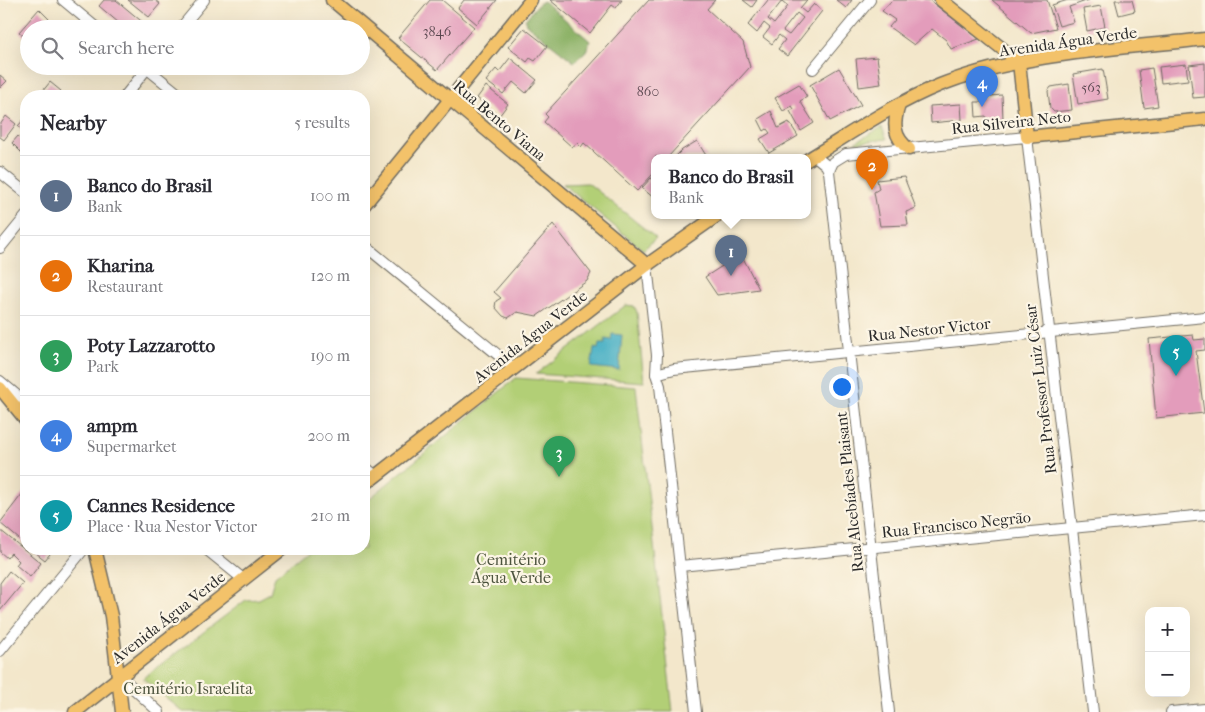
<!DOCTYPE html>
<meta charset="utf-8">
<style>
body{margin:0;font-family:"IM FELL French Canon",serif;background:#f7f7f7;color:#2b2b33}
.controls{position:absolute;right:15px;bottom:15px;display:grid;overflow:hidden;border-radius:10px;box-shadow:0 5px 20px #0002}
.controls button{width:45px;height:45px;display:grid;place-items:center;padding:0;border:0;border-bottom:1px solid #e1e1e2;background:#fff;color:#2b2b33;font:25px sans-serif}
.you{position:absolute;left:841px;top:386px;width:18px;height:18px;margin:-12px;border:4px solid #fff;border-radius:50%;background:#1a73e8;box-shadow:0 0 0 8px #1a73e833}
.badge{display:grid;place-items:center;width:32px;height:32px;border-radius:50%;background:#c8321e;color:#fff;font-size:16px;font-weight:700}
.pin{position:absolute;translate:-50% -41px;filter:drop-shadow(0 1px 2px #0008)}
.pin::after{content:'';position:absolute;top:26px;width:18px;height:15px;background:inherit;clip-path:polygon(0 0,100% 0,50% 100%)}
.popup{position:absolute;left:651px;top:154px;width:160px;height:65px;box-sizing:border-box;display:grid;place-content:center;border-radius:10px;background:#fff;filter:drop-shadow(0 1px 4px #0005);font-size:16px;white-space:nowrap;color:#7c7c81}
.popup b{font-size:19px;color:#2b2b33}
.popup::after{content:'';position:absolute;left:50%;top:100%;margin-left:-10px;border:10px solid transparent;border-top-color:#fff}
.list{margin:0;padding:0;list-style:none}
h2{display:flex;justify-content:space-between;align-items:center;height:65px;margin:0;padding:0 20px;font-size:21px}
h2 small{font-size:16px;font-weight:400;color:#7c7c81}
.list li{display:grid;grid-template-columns:32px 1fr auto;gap:15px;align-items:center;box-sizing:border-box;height:80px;padding:0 20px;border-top:1px solid #e1e1e2}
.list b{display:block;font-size:19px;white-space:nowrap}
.list p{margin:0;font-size:16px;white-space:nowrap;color:#7c7c81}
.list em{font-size:16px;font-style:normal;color:#7c7c81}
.icon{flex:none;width:28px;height:28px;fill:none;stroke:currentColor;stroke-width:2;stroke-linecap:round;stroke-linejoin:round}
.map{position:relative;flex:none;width:1205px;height:712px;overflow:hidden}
.search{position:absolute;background:#fff;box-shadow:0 5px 20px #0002;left:20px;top:20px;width:350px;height:55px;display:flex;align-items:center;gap:12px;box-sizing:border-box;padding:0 18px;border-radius:28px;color:#7c7c81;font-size:19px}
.panel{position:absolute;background:#fff;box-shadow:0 5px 20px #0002;left:20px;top:90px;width:350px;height:465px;border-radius:20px}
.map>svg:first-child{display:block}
.green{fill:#b2cf76;stroke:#6e7d50}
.forest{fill:#8db267;stroke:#5c6e49}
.water{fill:#45afc4;stroke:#386d78}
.building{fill:#e39cbb;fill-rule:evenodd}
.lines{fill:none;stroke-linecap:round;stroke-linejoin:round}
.minor-casing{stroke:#716d63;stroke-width:12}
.major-casing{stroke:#716d63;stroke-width:15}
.minor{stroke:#fff;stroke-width:10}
.major{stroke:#f3c26a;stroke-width:12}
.labels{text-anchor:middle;stroke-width:4.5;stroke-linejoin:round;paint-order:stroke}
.number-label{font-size:14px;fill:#59474f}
.street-label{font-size:16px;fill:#2b2b2b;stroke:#fcf5e5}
.park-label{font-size:16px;fill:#4d543e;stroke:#fcf5e5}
</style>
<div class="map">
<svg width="1205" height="712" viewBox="0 0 1205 712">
<rect width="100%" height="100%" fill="#fcf5e5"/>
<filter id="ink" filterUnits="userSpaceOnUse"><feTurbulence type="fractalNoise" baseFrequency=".02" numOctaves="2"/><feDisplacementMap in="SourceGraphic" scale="10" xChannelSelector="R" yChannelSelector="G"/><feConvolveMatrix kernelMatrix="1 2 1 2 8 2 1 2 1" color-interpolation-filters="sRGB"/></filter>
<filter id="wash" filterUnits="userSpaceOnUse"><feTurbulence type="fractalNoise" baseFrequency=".0096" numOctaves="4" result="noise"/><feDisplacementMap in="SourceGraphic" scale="20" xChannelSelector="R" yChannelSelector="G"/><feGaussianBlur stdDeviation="1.12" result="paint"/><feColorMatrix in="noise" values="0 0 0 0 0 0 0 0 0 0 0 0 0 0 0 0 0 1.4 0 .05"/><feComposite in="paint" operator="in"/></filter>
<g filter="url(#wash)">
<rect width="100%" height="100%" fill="#f3e7cb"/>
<g class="green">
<path d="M882,127l5,12 -33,4z"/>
<path d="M588,183l68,55 -13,12 -80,-66z"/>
<path d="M626,305l8,1 3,6 7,70 -108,-8z"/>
<path d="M516,378l120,9 37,325h-490l-40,-34 103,-78 13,-1 11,-6 5,-17 33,-27h56v-46z"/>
</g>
<path class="forest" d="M544,1l46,40 -4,10 -12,11 -48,-38 -1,-4c6,-7 11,-16 19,-19z"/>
<path class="water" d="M612,334l10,1 -3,35 -28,-3 3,-19 4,1 1,-5h6v-5l6,1z"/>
<g id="blocks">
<g class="building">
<path d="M104,0h12l30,25 -3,4h-17l-27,-23z"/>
<path d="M128,0h27l5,4 -11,13z"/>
<path d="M430,0h12l32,27 -37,43 -39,-32z"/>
<path d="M464,0h33l-20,24 -19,-16z"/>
<path d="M550,0h72l-6,8 -4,-3 -22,28z"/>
<path d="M649,0h66l-8,9 36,33 7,25 -82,90h-13v15l-18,19 -53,-48 -3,4 -4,-4 -5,4 -28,-25 4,-5 -3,-3z"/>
<path d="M743,0h14l-5,7z"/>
<path d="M768,0h39l-7,8 6,5 8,-9 8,7 -35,45 -9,-7 7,-9 -6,-5 -7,9 -9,-7 7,-9 -6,-5 -7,10 -9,-8zM782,1l6,5 -14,18 -6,-5zM797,13l6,5 -14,17 -6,-4z"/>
<path d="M836,0h16l-6,8z"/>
<path d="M892,0h37l50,39 -28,10 -5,-9 -14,-11 -18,16 -25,-18 6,-7 -13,-9z"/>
<path d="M992,0h55l9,28 -25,5z"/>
<path d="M1068,0h21l-20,7 5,15 -15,4 -7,-21z"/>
<path d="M1115,0h17l3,11 -16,4z"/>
<path d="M1101,6l4,21 -18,4 -4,-22z"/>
<path d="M39,9l10,10 -8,10h-12v11l-10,-8z"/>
<path d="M524,28l23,18 -12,15 -5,-3 -3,4 -19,-15z"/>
<path d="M877,57l4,27 -22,3 -3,-28z"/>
<path d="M510,58l27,22 -11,13 -13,-11 -10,12 -17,-13 10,-12 3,3z"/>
<path d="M1205,63v34l-12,1 -4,-33z"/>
<path d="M1186,64l2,16 -27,3 -2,-16z"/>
<path d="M839,68l22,37 -31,16 -20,-36z"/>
<path d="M1152,68l6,38 -14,2 -5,-38z"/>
<path d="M1103,69l5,30 -30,5 -5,-30z"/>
<path d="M0,75l7,6 -7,7z"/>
<path d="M50,82l11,9 -4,5h-10l-5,-4z"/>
<path d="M799,84l8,13 -7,4 14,22 -13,8 -11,-20 4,-2 -2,-3 -9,5 -8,-13z"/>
<path d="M1069,84l3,26 -18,2 -4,-4 -2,-17 3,-4z"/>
<path d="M486,86l22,18 -9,12 -22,-18z"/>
<path d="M1002,95l1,24 -16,2 -1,-5 -10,1 -1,-15h6v-5z"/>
<path d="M961,104l1,16 -31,3 -1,-17z"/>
<path d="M771,111l7,17 11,-6 9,14 -29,17 -9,-14 10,-6 -3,-4 -3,2 -6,-12z"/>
<path d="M6,116l10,8 -12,16 -4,-3v-12z"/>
<path d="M25,118l1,1v14l-8,-7z"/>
<path d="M18,136l8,8v6l-3,4 -11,-11z"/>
<path d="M697,141l10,16h-32l7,-7z"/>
<path d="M904,177l12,31 -10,4 2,13 -28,1 -6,-34 5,-3 -2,-9z"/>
<path d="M651,178l4,2v19l-13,-11z"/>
<path d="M553,224l38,49 -4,8 -50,35 -20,-4 -9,6 -5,-2 -8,-9 1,-6 5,-3 -7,-6z"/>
<path d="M741,254l18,35 -42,6 -12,-18z"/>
<path d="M1193,335l1,5 11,-1v11l-9,1 8,62 -48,5 -7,-79z"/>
<path d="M26,489v56l-26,-22z"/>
<path d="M0,530l41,33 -11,14 -14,-12 3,-4 -8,-8 -4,5 -7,-6z"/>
<path d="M31,549h23l-9,11z"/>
<path d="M9,571l14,12 -23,28v-28z"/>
</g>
</g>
</g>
<g filter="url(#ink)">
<use href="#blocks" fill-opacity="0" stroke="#716d63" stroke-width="1"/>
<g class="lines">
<defs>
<g id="minor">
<path d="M63,0l35,29"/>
<path d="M180,29l24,-29"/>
<path d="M144,66l37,30"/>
<path d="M813,69l57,-69"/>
<path d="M125,96l24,-30"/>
<path d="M815,156l11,9 3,6 60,541"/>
<path d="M829,171l4,-9 13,-8 181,-17 66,575"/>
<path d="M0,172l26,21"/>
<path d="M364,245l150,123"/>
<path d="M0,248l26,-32"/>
<path d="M647,265l10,90 -1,19 4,12 36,326"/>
<path d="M656,374l18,-5 531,-52"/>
<path d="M0,381l26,22"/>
<path d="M364,466l12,10"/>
<path d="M206,549l37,30"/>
<path d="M680,566l525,-51"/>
<path d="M0,651l84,-102"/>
<path d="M119,675l40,37"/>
<path d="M1171,712l34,-3"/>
</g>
<g id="major">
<path d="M332,0l315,265"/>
<path d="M941,0l78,62 8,75 178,-18"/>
<path d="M899,105c-6,18 -6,32 10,44"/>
<path d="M807,160c43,-26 86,-56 133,-75 79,-32 180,-36 265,-46"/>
<path d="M364,205l167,-205"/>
<path d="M0,388l26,32"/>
<path d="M364,485l283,-220 71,-50"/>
<path d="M95,549l16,67 11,96"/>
<path d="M75,712l207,-163"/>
</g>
</defs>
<use href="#minor" class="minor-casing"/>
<use href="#major" class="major-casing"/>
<use href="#minor" class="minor"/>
<use href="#major" class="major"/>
</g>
</g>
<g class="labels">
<g class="number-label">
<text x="437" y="36">3846</text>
<text x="1091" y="92">563</text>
<text x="648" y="96">860</text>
</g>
<g class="street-label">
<text transform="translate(1068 41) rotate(-8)" y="6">Avenida Água Verde</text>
<text transform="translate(500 120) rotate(40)" y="6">Rua Bento Viana</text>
<text transform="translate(1011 122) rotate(-6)" y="6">Rua Silveira Neto</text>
<text transform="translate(929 329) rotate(-6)" y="6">Rua Nestor Victor</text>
<text transform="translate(530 336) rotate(-38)" y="6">Avenida Água Verde</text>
<text transform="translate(1040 389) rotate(-97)" y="6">Rua Professor Luiz César</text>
<text transform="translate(849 492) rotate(-96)" y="6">Rua Alcebíades Plaisant</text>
<text transform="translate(956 524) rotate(-6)" y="6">Rua Francisco Negrão</text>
<text transform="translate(168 617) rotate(-38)" y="6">Avenida Água Verde</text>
</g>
<g class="park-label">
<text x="511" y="565">Cemitério<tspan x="511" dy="18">Água Verde</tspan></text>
<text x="188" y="694">Cemitério Israelita</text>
</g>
</g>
</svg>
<div class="controls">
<button>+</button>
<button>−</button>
</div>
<div class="you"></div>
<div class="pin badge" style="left:731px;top:276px;background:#5c6f8a">1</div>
<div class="popup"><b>Banco do Brasil</b>Bank</div>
<div class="pin badge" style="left:872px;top:190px;background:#e8710a">2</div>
<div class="pin badge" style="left:559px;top:477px;background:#2e9e5b">3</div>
<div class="pin badge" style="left:982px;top:107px;background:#3f7fe0">4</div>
<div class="pin badge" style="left:1176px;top:376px;background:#0f9aa8">5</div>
<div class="search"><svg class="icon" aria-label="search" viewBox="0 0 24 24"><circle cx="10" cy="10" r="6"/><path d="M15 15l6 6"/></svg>Search here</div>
<section class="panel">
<h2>Nearby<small>5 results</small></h2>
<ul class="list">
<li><span class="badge" style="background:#5c6f8a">1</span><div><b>Banco do Brasil</b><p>Bank</p></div><em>100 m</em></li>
<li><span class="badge" style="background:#e8710a">2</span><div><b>Kharina</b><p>Restaurant</p></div><em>120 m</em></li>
<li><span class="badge" style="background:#2e9e5b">3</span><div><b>Poty Lazzarotto</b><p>Park</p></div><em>190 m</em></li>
<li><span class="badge" style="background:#3f7fe0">4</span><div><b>ampm</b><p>Supermarket</p></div><em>200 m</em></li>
<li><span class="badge" style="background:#0f9aa8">5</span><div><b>Cannes Residence</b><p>Place · Rua Nestor Victor</p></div><em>210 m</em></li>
</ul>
</section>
</div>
